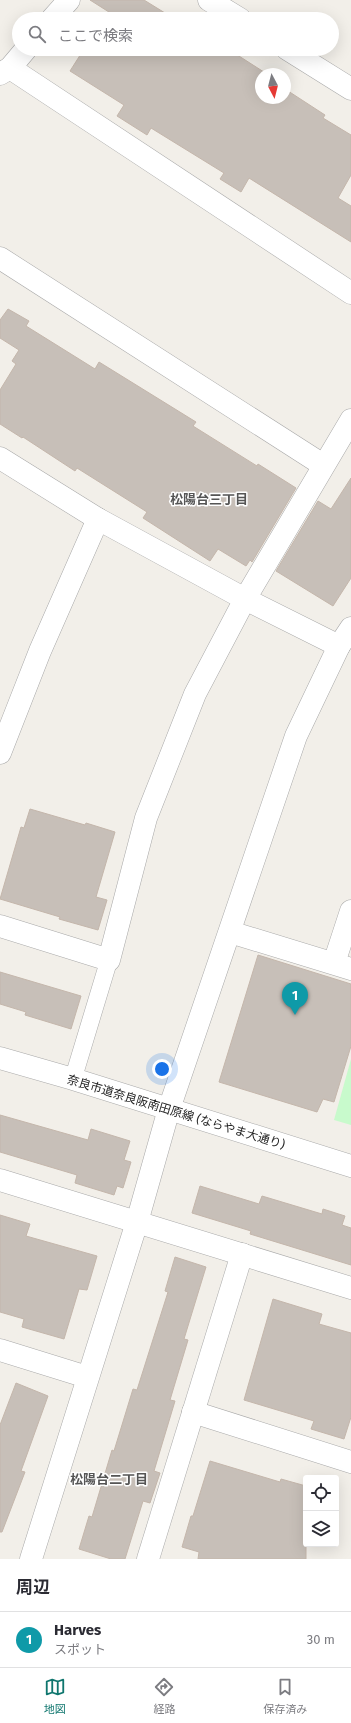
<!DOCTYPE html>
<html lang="ja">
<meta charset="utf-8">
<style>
body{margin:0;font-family:"Fira Sans","Noto Sans JP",sans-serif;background:#f2f2f3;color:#2b2b33}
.controls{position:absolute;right:12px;bottom:12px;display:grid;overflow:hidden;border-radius:4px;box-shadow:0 4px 16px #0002}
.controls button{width:36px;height:36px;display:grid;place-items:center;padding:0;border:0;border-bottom:1px solid #e1e1e2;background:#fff;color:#2b2b33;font:20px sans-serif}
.compass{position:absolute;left:255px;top:68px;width:36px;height:36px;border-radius:50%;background:#fff;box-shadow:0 4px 16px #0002;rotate:173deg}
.you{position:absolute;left:162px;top:1069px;width:14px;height:14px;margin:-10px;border:3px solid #fff;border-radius:50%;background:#1a73e8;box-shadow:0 0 0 6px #1a73e833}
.badge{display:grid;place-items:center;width:26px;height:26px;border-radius:50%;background:#0f766e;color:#fff;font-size:13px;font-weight:700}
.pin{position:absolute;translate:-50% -33px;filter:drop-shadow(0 1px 2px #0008)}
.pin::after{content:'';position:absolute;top:21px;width:14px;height:12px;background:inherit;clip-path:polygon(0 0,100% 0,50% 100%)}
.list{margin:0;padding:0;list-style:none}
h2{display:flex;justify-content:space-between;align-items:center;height:52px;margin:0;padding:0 16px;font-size:17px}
h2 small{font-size:13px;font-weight:400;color:#7c7c81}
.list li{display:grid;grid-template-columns:26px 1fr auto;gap:12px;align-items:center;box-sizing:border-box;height:56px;padding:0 16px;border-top:1px solid #e1e1e2}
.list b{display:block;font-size:15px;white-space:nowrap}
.list p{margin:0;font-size:13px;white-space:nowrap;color:#7c7c81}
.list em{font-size:13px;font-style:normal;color:#7c7c81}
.icon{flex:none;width:22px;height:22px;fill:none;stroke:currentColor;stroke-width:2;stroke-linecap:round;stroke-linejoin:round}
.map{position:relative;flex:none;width:351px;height:1559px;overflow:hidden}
.search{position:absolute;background:#fff;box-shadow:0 4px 16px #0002;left:12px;right:12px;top:12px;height:44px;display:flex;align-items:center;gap:10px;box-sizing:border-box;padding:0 14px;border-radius:22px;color:#7c7c81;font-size:15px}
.sheet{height:108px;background:#fff}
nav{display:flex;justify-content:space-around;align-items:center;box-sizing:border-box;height:56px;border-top:1px solid #e1e1e2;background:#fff;font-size:11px;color:#7c7c81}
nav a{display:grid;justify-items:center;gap:2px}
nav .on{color:#0f766e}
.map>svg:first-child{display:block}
.park{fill:#c8facc}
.building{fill:#c7bfb8;stroke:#c4b6ab}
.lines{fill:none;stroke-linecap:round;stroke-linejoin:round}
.pedestrian-casing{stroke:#a9a9a9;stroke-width:18}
.minor-casing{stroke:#a9a9a9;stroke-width:23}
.tertiary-casing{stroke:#a9a9a9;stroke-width:23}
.pedestrian{stroke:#fff;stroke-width:17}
.minor{stroke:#fff;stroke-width:22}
.tertiary{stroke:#fff;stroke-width:22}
.labels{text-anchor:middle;stroke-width:3;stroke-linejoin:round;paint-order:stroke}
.street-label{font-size:12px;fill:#222;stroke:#fff}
.neighbourhood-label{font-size:13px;font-weight:bold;fill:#555;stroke:#fff}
</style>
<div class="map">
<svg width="351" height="1559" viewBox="0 0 351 1559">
<rect width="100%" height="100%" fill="#f2efe9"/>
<path class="park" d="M351,1059v66l-17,-5z"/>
<g class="building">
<path d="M90,0h54l21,13 -4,6h-41z"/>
<path d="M84,49h144l39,25h-6v24h24v-9l40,26 -2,3 28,17v40l-13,23 13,8v36l-102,-64 -8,14 -21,-13 4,-6 -73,-45 -4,7 -30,-19 7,-11 -54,-34z"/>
<path d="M8,309l21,12 -3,5 69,43 4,-7 97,60 -3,4 64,40 1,-2 38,24 -44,74 -2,-2 -4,6 -28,-17 -8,12 -67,-43 4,-6 -70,-44 -2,3 -52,-34 -1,1 -22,-14v-34l16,-26 -4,-3 7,-11 -19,-12v-18z"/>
<path d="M351,478v100l-18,28 -57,-35 42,-70 13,8z"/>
<path d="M30,809l55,16 1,-2 29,9 -19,65 11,3 -9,30 -39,-11 1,-2 -60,-18 21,-72 3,1z"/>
<path d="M258,955l93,29v62l-17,56 -11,-3 -6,13 -98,-30z"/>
<path d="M0,972l81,24 -10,33 -46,-14 1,-3 -26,-8z"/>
<path d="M0,1115l88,25 3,-11 39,12 -6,19 7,2 -8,26 -6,-2 -3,9 -39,-12 2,-8 -77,-23z"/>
<path d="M200,1186l59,18 3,-8 60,18 1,-5 22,7 -3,9 9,3v37l-101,-31 1,-3 -59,-18z"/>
<path d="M0,1215l30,9 -4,12 71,20 -10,34 -8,-1 -15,50 -42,-12 2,-8 -24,-7z"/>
<path d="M175,1257l31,10 -22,72 4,1 -18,60 5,1 -21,70 6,2 -10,30 -7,-2 -18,58h-14l-32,-10 10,-33 3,1 20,-67 2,1 19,-62 4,1 31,-98 -3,-1z"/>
<path d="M273,1299l49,15 -3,10 32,9v84l-7,22 -33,-10 3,-8 -70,-21z"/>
<path d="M16,1383l32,13 -27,75 4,1 -23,60h-2v-107z"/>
<path d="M210,1461l70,21 1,-3 25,7v73h-108l1,-7 -17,-5 9,-31h2z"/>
</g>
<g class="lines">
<defs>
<path id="pedestrian" d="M73,1079l36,-119"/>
<g id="minor">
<path d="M209,0l31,19"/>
<path d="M52,19l17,-19"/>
<path d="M287,49l64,40"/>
<path d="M10,68l341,225"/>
<path d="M0,74l10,-6 16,-19"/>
<path d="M0,258l323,207"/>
<path d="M0,458l98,61 147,80 94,47"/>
<path d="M0,753l40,-102 58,-132"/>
<path d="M0,926l109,34 37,-142 49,-124 50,-95 106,-179"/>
<path d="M230,932l121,37"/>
<path d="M334,963l17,-52"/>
<path d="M0,1180l351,108"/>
<path d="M0,1350l87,27"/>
<path d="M193,1412l158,50"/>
<path d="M31,1559l106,-337 32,-113 127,-373 43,-90 12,-18"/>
<path d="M148,1559l94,-305"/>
</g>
<path id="tertiary" d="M0,1058l73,21 278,87"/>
</defs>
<use href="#pedestrian" class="pedestrian-casing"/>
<use href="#minor" class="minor-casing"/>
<use href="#tertiary" class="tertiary-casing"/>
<use href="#pedestrian" class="pedestrian"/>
<use href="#minor" class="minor"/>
<use href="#tertiary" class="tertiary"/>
</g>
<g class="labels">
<g class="street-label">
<text transform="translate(176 1112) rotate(17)" y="4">奈良市道奈良阪南田原線 (ならやま大通り)</text>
</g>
<g class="neighbourhood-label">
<text x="209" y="504">松陽台三丁目</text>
<text x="109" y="1484">松陽台二丁目</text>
</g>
</g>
</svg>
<div class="controls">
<button><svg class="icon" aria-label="locate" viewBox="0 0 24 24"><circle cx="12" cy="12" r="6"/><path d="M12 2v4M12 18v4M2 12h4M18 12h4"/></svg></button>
<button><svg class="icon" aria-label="layers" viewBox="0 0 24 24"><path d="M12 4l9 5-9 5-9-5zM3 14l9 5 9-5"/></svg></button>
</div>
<svg class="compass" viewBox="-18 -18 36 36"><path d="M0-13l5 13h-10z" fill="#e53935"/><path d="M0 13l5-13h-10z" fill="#7c7c81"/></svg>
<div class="you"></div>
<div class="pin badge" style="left:295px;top:1015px;background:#0f9aa8">1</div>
<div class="search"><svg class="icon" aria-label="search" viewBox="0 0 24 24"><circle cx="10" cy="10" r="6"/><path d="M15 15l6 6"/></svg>ここで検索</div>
</div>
<section class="sheet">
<h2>周辺<small></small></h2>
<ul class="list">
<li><span class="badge" style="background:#0f9aa8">1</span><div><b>Harves</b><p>スポット</p></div><em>30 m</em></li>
</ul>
</section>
<nav>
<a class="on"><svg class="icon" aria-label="map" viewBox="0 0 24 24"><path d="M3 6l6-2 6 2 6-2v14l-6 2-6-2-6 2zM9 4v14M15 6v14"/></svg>地図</a>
<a><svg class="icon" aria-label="directions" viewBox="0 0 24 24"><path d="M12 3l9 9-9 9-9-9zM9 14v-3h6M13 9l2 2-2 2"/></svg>経路</a>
<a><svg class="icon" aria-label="saved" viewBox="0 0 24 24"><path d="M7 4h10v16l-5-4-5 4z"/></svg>保存済み</a>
</nav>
